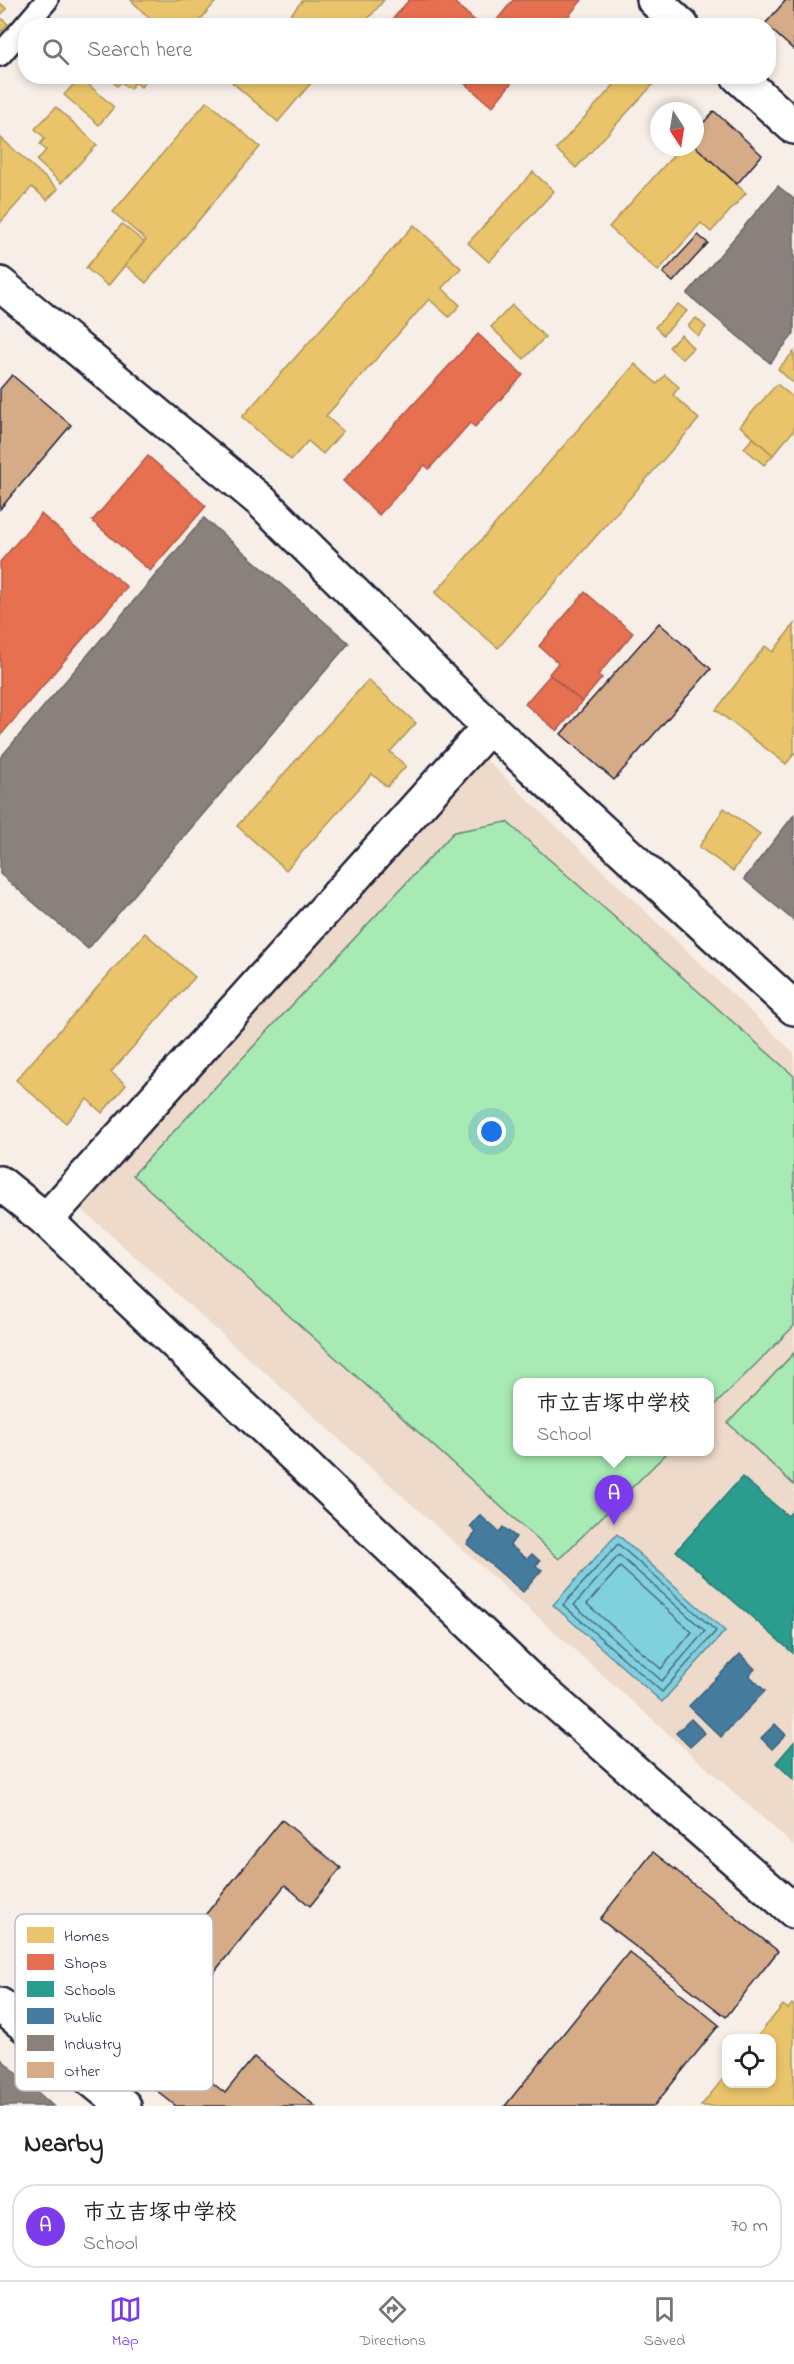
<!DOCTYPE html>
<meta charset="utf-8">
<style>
body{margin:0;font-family:"Indie Flower","Klee One",sans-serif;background:#f6f6f6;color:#222}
.controls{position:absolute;right:18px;bottom:18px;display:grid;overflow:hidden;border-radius:12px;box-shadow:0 3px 9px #0003}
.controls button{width:54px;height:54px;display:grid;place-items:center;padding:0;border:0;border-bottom:2px solid #e0e0e0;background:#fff;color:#222;font:30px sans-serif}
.compass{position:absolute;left:650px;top:102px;width:54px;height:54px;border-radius:50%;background:#fff;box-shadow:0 3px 9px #0003;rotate:168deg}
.you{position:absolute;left:492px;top:1132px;width:21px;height:21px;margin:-15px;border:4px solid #fff;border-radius:50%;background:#1a73e8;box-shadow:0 0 0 9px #1a73e833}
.badge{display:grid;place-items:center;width:39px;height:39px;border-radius:50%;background:#7c3aed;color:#fff;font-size:20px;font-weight:700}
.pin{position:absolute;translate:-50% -50px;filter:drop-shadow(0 2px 3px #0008)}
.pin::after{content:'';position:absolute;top:32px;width:21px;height:18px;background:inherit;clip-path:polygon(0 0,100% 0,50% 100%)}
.popup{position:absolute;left:513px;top:1378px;width:201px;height:78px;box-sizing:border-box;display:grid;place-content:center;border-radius:12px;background:#fff;filter:drop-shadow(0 2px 4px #0005);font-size:20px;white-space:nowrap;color:#767676}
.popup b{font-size:22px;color:#222}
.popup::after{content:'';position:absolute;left:50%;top:100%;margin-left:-12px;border:12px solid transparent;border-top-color:#fff}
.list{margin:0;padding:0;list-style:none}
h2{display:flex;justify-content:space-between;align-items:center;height:78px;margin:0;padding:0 24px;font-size:26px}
h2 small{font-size:20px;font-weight:400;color:#767676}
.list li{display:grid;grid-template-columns:39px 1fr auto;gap:18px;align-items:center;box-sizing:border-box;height:84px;margin:0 12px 12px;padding:0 12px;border:2px solid #e0e0e0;border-radius:24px}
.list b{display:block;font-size:22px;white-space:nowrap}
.list p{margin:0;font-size:20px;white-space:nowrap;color:#767676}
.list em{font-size:20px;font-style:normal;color:#767676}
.icon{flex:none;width:33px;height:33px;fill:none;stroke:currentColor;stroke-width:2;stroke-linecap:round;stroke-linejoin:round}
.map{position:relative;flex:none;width:794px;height:2106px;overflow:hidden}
.search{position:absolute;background:#fff;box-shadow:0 3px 9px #0003;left:18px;right:18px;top:18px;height:66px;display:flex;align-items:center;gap:15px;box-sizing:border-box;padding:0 21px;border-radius:24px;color:#767676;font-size:22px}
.sheet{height:174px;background:#fff}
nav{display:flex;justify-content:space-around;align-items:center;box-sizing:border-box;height:84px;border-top:2px solid #e0e0e0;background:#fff;font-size:16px;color:#767676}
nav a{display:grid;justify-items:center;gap:3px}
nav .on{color:#7c3aed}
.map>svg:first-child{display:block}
.built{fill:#eddaca;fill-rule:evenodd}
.green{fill:#a8eab3;stroke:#658677;stroke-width:1.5}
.water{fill:#81d0de;stroke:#5b8a9d;stroke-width:1.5}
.homes{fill:#e9c46a;stroke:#ad935c;stroke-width:1.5}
.shops{fill:#e76f51;stroke:#ac584a;stroke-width:1.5}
.schools{fill:#2a9d8f;stroke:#287876;stroke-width:1.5}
.public{fill:#457b9d;stroke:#3a6080;stroke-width:1.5}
.industry{fill:#8a817c;stroke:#6b6468;stroke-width:1.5}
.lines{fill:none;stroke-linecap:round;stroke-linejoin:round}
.shore{stroke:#48687c;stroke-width:1.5}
.building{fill:#d6ab87;stroke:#22223b;stroke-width:1.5}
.service-casing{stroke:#22223b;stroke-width:26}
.minor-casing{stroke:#22223b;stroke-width:38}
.tertiary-casing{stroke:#22223b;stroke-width:38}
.service{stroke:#fff;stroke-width:21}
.minor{stroke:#fff;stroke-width:33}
.tertiary{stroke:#fff;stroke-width:33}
.key{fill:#fff;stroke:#bdbdc4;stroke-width:1.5}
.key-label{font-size:16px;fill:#22223b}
</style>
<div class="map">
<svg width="794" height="2106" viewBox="0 0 794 2106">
<rect width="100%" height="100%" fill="#f7eee7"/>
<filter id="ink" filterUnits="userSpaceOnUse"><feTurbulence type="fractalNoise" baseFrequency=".0167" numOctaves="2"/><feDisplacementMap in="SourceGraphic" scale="12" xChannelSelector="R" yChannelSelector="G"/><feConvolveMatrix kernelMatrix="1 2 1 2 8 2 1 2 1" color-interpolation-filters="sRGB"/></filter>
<g filter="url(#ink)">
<path class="built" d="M480,754l314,299v793l-719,-643zM518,1382h192v70h-192z"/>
<g class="green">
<path d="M507,822l287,254v250l-84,84v-28h-192v70h150l-109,107 -426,-384 321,-343z"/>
<path d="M794,1353v132l-66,-62z"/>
</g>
<path class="water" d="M617,1534l108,97 -63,71 -109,-97z"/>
<g class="homes">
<path d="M131,0h86l-22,26h-41l1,-2z"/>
<path d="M303,0h81l-22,26h-81z"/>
<path d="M0,3l7,6 -7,6z"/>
<path d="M0,17l8,7 -8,9z"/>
<path d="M151,76l-10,11 -6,-5 -5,7 -9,-7 -4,4 -10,-10z"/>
<path d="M236,76h81l-39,46 -46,-40z"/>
<path d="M622,76h39l-85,92 -20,-19z"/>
<path d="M80,77l34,30 -15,18 -35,-30z"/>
<path d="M207,101l53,46 -114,136 -21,-18 21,-25 -33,-28z"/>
<path d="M56,107l41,38 -36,38 -24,-22 9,-11 -6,-6 5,-6 -10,-9z"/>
<path d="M0,137l58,52 -11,11 -15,-13 -32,36z"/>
<path d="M695,146l51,47 -35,39 -10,-9 -43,48 -49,-44 72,-80z"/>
<path d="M533,172l21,19 -65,71 -21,-19z"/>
<path d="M122,224l22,18 -36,44 -22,-18z"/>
<path d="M414,225l47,43 -19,20 18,17 -11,12 -20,-18 -103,117 17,15 -20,23 -15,-13 -17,19 -49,-43z"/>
<path d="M678,304l9,7 -24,24 -8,-8z"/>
<path d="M512,305l33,32 -21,22 -33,-32z"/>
<path d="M696,318l10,9 -8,9 -10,-10z"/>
<path d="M681,335l12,13 -11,11 -13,-12z"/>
<path d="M794,352v32l-16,-15z"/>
<path d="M635,364l22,20 8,-9 14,12 -6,8 26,24 -201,229 -63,-55z"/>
<path d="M777,384l17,14v32l-21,25 -33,-29z"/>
<path d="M753,438l20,17 -9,10 -20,-17z"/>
<path d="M794,624v130l-8,10 -70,-54 49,-64 8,6z"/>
<path d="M368,680l48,43 -26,29 16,14 -19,21 -15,-13 -86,96 -49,-44z"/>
<path d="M724,808l36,26 -27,37 -34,-24z"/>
<path d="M145,933l50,44 -84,95 15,13 -24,28 -15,-14 -21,24 -50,-43z"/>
<path d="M792,2004l2,2v100h-93l25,-31v9h46v-46h-16l27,-33 5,4z"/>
</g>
<g class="shops">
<path d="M409,0h49l-3,3 26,23h-85l-5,-5z"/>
<path d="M513,0h69l-22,26h-68z"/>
<path d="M456,76h61l-25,31z"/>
<path d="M478,334l45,41 -48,52 -5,-4 -41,46 -4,-4 -46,50 -36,-34z"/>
<path d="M148,456l58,50 -56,65 -58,-50z"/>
<path d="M41,514l86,73 -127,149v-174z"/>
<path d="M585,592l48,41 -35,42 4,3 -20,24 -33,-28 9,-11 -19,-17z"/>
<path d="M550,675l32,27 -25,29 -32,-27z"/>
</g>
<g class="schools">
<path d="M742,1477l46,39 4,-5 2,2 -1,140 -117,-102z"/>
<path d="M794,1742v38l-18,-17z"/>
</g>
<g class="public">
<path d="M480,1515l19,17 4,-5 13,10 -6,8 17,14 5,-5 8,7 -4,5 6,4 -19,22 -56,-48 9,-12 -6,-5z"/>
<path d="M740,1654l15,15 -6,6 16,16 -44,46 -32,-31z"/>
<path d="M691,1719l14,14 -15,14 -14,-14z"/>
<path d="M775,1724l11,11 -14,14 -11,-11z"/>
</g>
<g class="industry">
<path d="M778,186l16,13v135l-24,29 -83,-69z"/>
<path d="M204,518l145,125 -261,306 -88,-75v-116z"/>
<path d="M794,815v106l-50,-42z"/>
<path d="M0,2058l53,48h-53z"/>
</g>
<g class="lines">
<g class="shore">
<path d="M618,1544l98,87 -54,61 -99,-87z"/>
<path d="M619,1555l86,76 -43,50 -88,-76z"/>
<path d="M620,1567l72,65 -31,37 -74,-65z"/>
</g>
</g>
<g class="building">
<path d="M786,0h8v50l-29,-26z"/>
<path d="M714,111l48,44 -25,29 -42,-38v-14z"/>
<path d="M698,235l10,8 -35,39 -10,-9z"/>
<path d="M12,375l59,50 -71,84v-120z"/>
<path d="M659,623l52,46 -97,111 -53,-46z"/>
<path d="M282,1820l59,48 -31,38 -25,-21 -126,155 66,53 29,-36 61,49h-139l-76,-61z"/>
<path d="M653,1852l125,99 -52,66 -126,-98z"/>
<path d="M629,1952l90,73 -65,81h-149z"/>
</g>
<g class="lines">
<defs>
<path id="service" d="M0,55l47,-55"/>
<g id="minor">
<path d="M654,0l28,26"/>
<path d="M738,76l56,51"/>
<path d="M0,284l261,217 228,226 305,281"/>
<path d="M46,1220l443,-493"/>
<path d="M0,2005l124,101"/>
</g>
<path id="tertiary" d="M0,1183l46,37 486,462 262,229"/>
</defs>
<use href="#service" class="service-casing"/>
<use href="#minor" class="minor-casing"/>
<use href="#tertiary" class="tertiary-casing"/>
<use href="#service" class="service"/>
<use href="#minor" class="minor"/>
<use href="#tertiary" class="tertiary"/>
</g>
</g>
<rect x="15" y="1914" width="198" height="177" rx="9" class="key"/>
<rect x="27" y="1927" width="27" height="16" fill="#e9c46a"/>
<rect x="27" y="1954" width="27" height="16" fill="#e76f51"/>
<rect x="27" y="1981" width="27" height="16" fill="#2a9d8f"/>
<rect x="27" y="2008" width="27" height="16" fill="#457b9d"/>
<rect x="27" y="2035" width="27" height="16" fill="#8a817c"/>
<rect x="27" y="2062" width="27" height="16" fill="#d6ab87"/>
<g class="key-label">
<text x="64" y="1941">Homes</text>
<text x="64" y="1968">Shops</text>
<text x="64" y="1995">Schools</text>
<text x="64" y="2022">Public</text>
<text x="64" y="2049">Industry</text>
<text x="64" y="2076">Other</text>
</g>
</svg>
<div class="controls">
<button><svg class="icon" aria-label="locate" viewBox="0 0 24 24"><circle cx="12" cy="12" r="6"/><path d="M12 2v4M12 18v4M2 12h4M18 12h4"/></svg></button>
</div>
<svg class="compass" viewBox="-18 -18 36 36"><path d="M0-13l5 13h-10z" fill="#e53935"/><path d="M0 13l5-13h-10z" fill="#767676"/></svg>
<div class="you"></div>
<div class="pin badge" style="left:614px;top:1525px">A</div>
<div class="popup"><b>市立吉塚中学校</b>School</div>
<div class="search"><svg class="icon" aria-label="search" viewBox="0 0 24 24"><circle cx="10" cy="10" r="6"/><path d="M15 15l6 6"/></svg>Search here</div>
</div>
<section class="sheet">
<h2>Nearby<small></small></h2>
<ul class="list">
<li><span class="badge">A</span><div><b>市立吉塚中学校</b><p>School</p></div><em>70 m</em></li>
</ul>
</section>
<nav>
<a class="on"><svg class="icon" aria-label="map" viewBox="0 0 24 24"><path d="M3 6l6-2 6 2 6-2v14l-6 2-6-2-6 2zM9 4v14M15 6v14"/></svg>Map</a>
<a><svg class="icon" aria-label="directions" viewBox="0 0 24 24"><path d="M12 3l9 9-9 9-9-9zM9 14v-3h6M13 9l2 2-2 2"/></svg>Directions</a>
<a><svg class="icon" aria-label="saved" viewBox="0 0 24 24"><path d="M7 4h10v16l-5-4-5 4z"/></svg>Saved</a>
</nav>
